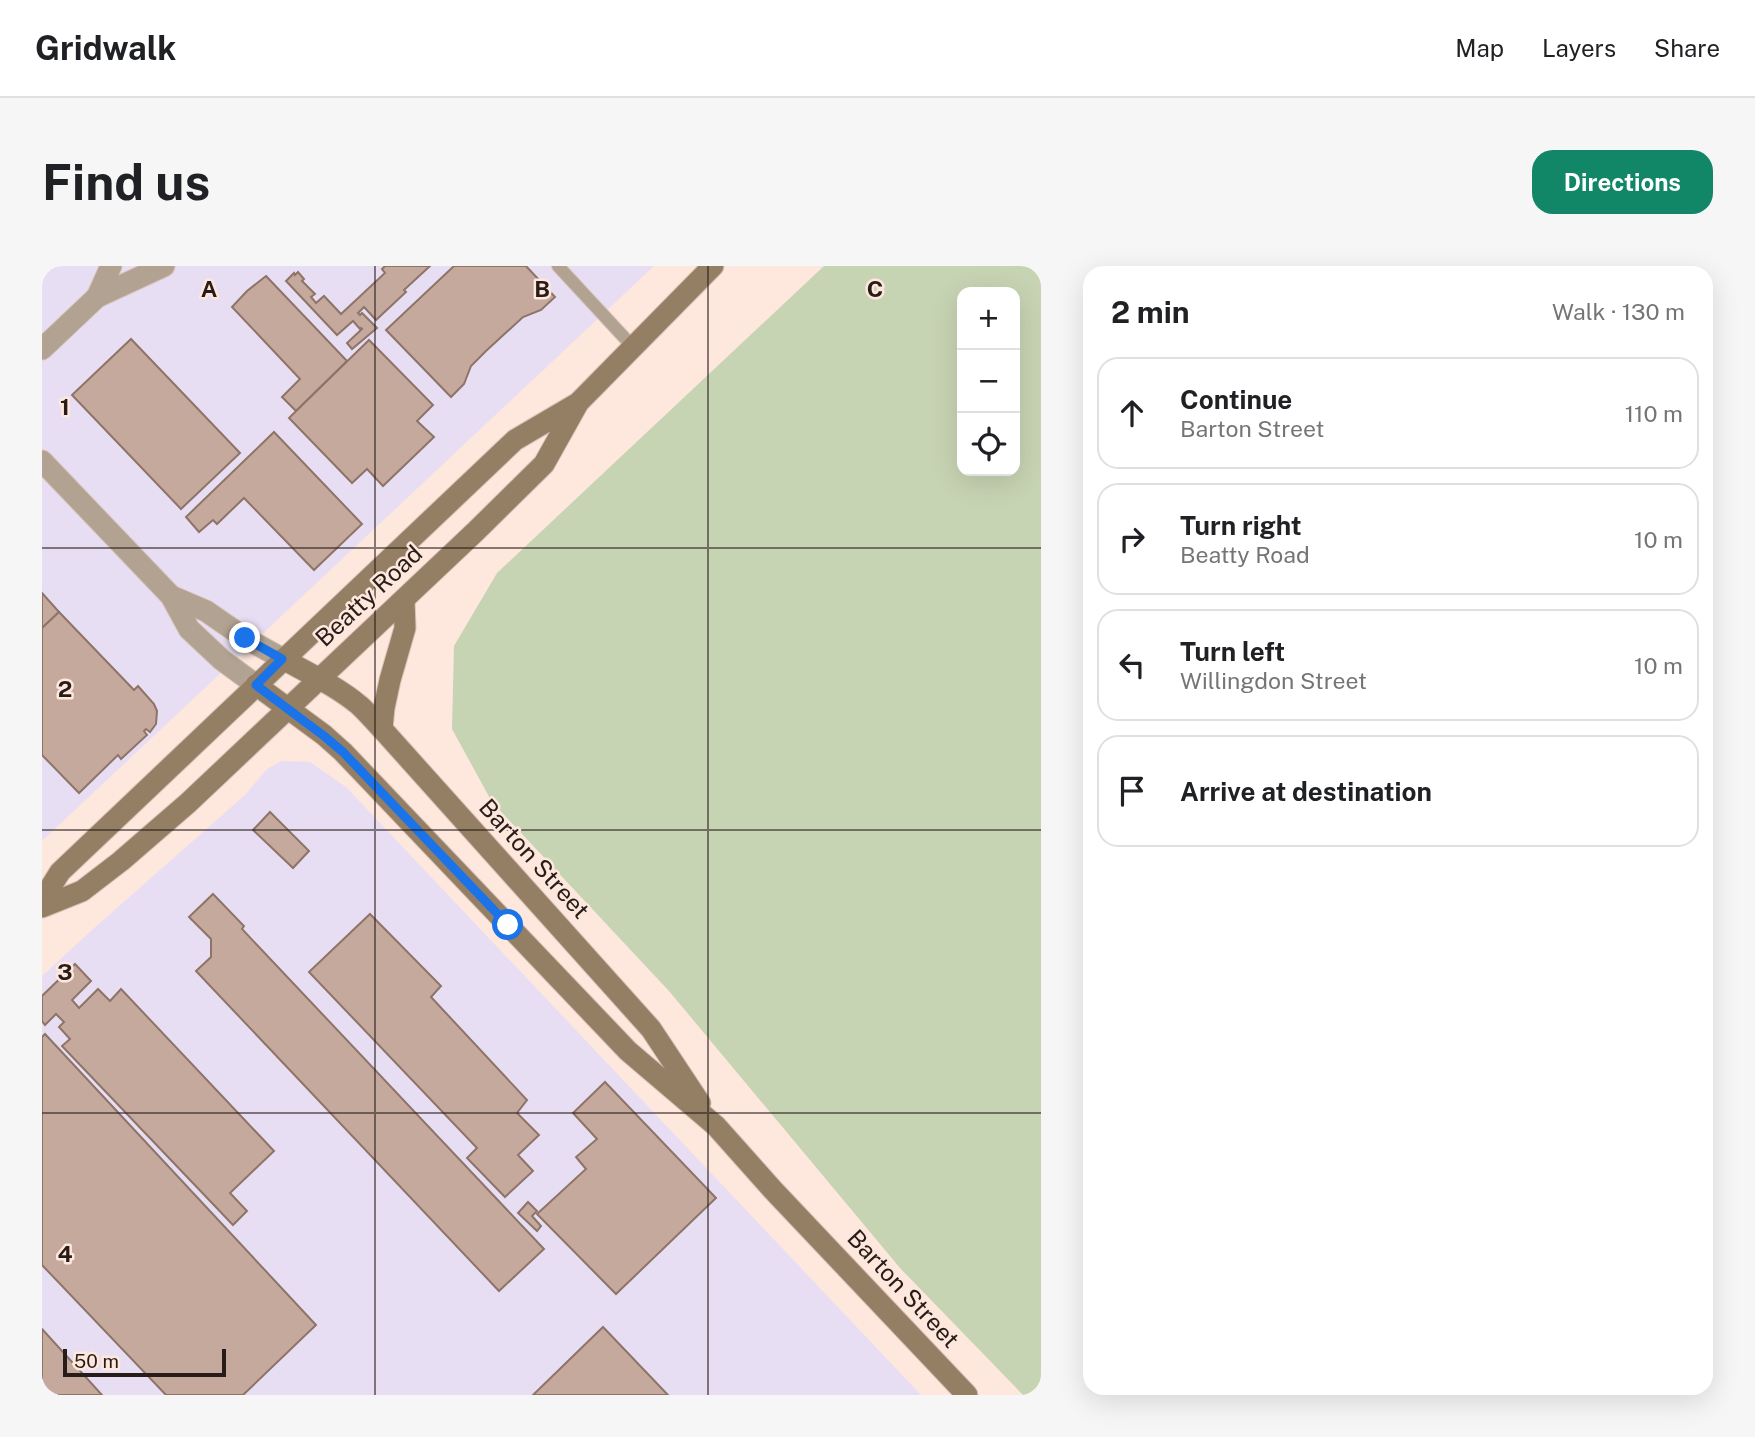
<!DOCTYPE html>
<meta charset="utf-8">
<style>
body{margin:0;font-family:"Public Sans",sans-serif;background:#f6f6f6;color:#202124}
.controls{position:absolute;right:21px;top:21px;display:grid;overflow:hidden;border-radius:14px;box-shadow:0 7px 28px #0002}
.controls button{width:63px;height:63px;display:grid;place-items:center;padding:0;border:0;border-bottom:2px solid #e0e0e0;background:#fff;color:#202124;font:35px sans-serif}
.scale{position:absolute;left:21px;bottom:18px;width:163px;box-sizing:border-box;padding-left:7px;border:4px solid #271c18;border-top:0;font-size:19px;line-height:24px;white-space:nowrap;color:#271c18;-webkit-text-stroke:5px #fee7dc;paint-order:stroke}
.stop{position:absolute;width:21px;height:21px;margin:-16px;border:5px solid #1a73e8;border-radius:50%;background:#fff}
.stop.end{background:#1a73e8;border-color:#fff;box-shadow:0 2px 7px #0008}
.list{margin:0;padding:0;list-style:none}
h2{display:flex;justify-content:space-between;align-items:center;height:91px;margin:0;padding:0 28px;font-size:30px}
h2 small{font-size:23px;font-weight:400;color:#757577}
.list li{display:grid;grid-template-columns:46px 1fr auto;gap:21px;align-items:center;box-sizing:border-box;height:112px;margin:0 14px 14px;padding:0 14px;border:2px solid #e0e0e0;border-radius:21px}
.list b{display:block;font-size:26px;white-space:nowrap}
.list p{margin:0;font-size:23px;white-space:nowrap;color:#757577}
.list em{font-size:23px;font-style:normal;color:#757577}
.icon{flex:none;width:38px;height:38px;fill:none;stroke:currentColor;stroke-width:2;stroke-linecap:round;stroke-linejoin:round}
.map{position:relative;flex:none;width:999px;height:1129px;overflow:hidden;border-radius:21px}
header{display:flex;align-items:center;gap:42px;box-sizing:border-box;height:98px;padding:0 35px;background:#fff;border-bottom:2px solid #e0e0e0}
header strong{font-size:33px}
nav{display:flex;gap:38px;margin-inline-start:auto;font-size:24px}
.intro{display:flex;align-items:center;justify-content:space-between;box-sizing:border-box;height:168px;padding:0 42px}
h1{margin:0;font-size:49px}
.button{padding:18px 32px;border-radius:21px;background:#128767;color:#fff;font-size:24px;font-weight:700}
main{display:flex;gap:42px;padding:0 42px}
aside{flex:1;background:#fff;border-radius:21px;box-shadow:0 7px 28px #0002}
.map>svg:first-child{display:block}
.industrial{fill:#e8def3}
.green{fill:#c7d4b3;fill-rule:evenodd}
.building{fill:#c5a99d;stroke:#8e7468;stroke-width:2}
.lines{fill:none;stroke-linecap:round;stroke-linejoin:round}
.service-casing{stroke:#d7c2b9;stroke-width:14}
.minor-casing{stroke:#d7c2b9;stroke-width:23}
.secondary-casing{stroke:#d7c2b9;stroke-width:23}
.service{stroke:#b1a291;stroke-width:12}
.minor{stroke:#b1a291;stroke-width:21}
.secondary{stroke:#947e64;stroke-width:21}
.route{stroke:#1a73e8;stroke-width:9}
.grid{fill:none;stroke:#271c18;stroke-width:2;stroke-opacity:0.55}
.labels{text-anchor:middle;stroke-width:5;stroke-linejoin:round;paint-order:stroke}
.street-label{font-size:24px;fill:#271c18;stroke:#fee7dc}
.grid-label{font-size:23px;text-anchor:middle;font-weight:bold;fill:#271c18;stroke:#fee7dc;stroke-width:5;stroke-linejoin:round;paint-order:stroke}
</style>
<header>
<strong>Gridwalk</strong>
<nav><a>Map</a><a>Layers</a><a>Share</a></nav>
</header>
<div class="intro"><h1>Find us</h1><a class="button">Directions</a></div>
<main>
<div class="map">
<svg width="999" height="1129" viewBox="0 0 999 1129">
<rect width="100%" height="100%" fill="#fee7dc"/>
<g class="industrial">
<path d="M0,0h612l-612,575z"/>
<path d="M240,495l28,1 36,25 575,608h-879v-419l50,-46 154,-136 21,-25z"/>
</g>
<path class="green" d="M782,0h217v1129h-18l-123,-127 -231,-277 -177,-189 -40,-73 2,-83 43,-73zM973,26v179h-53v-179z"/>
<g class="building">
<path d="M343,0h45l-26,24 2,2 -30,28 -12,-13 -6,6 2,2 2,-2 15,15 -25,21 -5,-6 15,-14 -1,-1 -1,1 -7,-8 -16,14 -51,-54 8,-8 1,2 3,-3 6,7 -2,2 13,13 -4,3 5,6 8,-7 17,18 44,-41 -3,-4z"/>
<path d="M412,0h72l29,31 -14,13 -18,7 -37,34 -15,15 -7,18 -13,13 -65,-67z"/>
<path d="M224,10l81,85 -51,50 -14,-14 18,-18 -68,-72 15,-16z"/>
<path d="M89,73l109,114 -59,56 -109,-114z"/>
<path d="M327,74l64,65 -16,16 17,16 -51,49 -16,-17 -15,14 -63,-65z"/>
<path d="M232,166l88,92 -48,46 -70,-72 -27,26 -4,-4 -14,12 -13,-15z"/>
<path d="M0,327l17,19 -17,16z"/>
<path d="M17,346l75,78 4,-4 16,18 3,7 -1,13 -6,8 -4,-3 -2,2 3,4 -26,24 -3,-4 -39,38 -37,-38v-127z"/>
<path d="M228,546l39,39 -16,17 -40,-38z"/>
<path d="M171,628l31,32 -2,3 302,320 -45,42 -303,-320 15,-14v-18l-22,-22z"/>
<path d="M328,648l71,72 -10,11 96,103 -10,13 22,22 -21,20 15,16 -28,26 -38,-39 10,-10 -168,-176z"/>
<path d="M33,698l16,17 -19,19 7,8 19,-19 12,12 11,-12 153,162 -44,42 17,18 -14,14 -171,-179 8,-7 -11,-12 5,-5 -8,-8 -11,11 -3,-4v-25z"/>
<path d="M3,768l271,291 -73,70h-77l-124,-130v-228z"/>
<path d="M563,816l111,116 -100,96 -79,-80 49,-45 -10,-12 21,-18 -24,-26z"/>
<path d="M486,936l9,9 -5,5 9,10 -4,5 -19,-18z"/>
<path d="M561,1061l65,68h-135z"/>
<path d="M0,1063l60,66h-60z"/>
</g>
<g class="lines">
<defs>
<path id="service" d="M516,0l75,81"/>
<g id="minor">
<path d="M55,31l14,-31"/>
<path d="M0,83l55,-52 67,-31"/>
<path d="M0,195l129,135 18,33 33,31 34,25"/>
<path d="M129,330l35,15 39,27 38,21"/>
</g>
<g id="secondary">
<path d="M241,393c25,14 53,27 76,46 8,7 15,16 23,24l269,300 49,74"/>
<path d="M214,419l68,50 19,17 285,299 88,75 57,64 194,205"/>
<path d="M340,463l2,-21 6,-28 15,-52 -1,-28"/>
<path d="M0,635l18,-29 455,-432 63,-37 135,-137"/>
<path d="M0,641l40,-16 39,-30 67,-58 287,-271 69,-68 33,-59"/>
</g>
</defs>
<use href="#service" class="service-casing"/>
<use href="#minor" class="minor-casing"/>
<use href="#secondary" class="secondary-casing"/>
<use href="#service" class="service"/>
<use href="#minor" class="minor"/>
<use href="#secondary" class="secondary"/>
</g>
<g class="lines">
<path class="route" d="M203,372l37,21 -26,26 68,51 19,16 165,173"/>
</g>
<path class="grid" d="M333,0v1129M666,0v1129M0,282h999M0,564h999M0,847h999"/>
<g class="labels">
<g class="street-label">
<text transform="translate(327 330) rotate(-43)" y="8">Beatty Road</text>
<text transform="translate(492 593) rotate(48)" y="8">Barton Street</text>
<text transform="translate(861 1023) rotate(47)" y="8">Barton Street</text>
</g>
</g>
<g class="grid-label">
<text x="167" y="31">A</text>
<text x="500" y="31">B</text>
<text x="833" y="31">C</text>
<text x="23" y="149">1</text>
<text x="23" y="431">2</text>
<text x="23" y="714">3</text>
<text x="23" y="996">4</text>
</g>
</svg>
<div class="controls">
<button>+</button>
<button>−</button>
<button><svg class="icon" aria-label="locate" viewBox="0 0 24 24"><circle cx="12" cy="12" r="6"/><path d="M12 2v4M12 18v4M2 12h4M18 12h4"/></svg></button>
</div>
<div class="scale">50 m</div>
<div class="stop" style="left:466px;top:659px"></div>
<div class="stop end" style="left:203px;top:372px"></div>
</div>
<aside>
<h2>2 min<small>Walk · 130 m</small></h2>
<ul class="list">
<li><svg class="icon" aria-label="ahead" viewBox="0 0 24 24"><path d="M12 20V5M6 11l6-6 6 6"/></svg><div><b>Continue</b><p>Barton Street</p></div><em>110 m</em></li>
<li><svg class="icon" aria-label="right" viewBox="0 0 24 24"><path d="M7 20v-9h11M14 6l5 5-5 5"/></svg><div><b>Turn right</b><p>Beatty Road</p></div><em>10 m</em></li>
<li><svg class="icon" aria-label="left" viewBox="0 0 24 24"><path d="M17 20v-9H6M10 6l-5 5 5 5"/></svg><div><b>Turn left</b><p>Willingdon Street</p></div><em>10 m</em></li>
<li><svg class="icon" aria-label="arrive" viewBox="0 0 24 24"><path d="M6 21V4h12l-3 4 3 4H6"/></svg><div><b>Arrive at destination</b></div></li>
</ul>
</aside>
</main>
